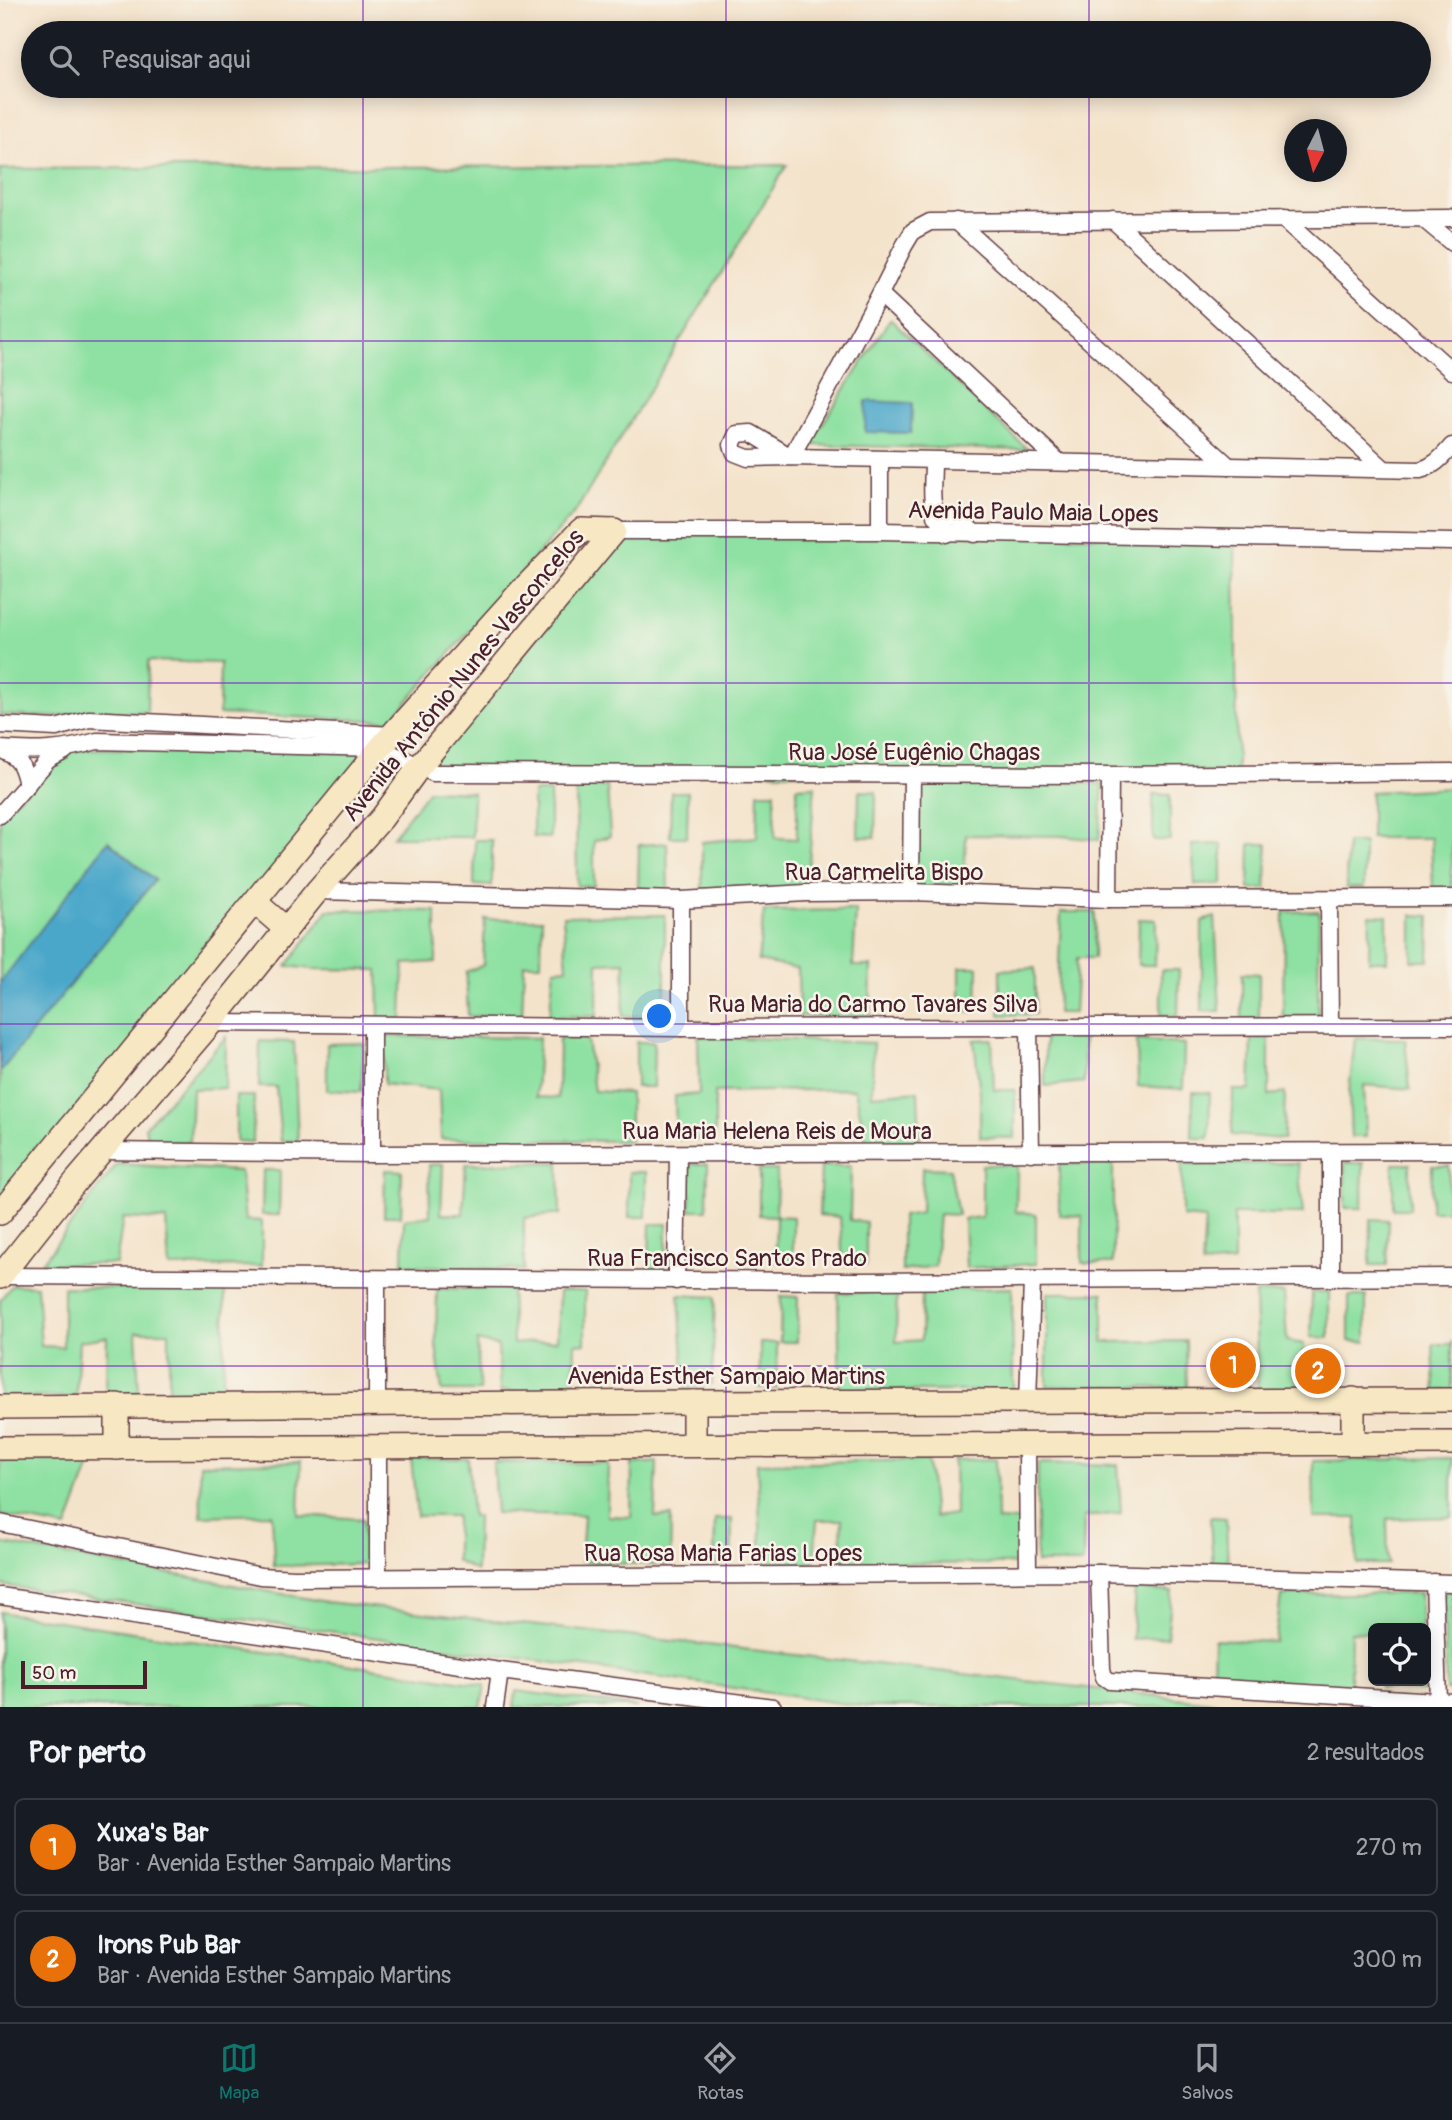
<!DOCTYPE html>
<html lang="pt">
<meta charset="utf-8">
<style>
body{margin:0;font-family:Pangolin,sans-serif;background:#20242c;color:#f1f3f6}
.controls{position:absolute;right:21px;bottom:21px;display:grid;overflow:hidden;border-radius:10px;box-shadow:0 4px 18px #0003}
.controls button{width:63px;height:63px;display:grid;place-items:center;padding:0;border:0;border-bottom:2px solid #363941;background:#171b24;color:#f1f3f6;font:35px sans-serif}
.compass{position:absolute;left:1284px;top:119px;width:63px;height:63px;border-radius:50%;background:#171b24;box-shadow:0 4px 18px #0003;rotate:186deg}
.scale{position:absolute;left:21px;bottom:18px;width:126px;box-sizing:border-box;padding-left:7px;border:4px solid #4a1f2b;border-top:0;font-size:19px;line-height:24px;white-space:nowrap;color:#4a1f2b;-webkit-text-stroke:5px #f7f3e8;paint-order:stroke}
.you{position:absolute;left:660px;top:1017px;width:24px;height:24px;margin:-18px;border:5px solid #fff;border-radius:50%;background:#1a73e8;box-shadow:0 0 0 10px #1a73e833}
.badge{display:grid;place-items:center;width:46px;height:46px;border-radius:50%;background:#0f766e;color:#fff;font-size:23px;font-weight:700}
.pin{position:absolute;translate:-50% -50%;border:4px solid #fff;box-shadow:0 2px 7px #0006}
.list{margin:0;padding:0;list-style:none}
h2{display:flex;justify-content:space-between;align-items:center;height:91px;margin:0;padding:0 28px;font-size:30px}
h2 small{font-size:23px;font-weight:400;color:#9ea1a6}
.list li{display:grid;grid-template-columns:46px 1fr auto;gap:21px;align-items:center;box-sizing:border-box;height:98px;margin:0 14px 14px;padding:0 14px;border:2px solid #363941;border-radius:10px}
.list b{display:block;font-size:26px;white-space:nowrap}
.list p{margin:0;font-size:23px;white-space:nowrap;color:#9ea1a6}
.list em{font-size:23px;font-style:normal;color:#9ea1a6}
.icon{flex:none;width:38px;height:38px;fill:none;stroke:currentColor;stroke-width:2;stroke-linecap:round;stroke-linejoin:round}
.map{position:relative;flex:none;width:1452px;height:1707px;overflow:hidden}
.search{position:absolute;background:#171b24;box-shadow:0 4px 18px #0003;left:21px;right:21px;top:21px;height:77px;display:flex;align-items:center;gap:18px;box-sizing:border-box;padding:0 24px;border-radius:38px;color:#9ea1a6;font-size:26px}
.sheet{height:315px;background:#171b24}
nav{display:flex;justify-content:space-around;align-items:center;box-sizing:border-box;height:98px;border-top:2px solid #363941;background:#171b24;font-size:19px;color:#9ea1a6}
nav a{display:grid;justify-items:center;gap:4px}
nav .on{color:#0f766e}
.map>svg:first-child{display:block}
.green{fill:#8ee1a2;stroke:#6c8066;stroke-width:2}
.water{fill:#4ca7ca;stroke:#4b637a;stroke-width:2}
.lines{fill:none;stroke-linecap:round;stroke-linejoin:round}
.street-casing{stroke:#643c43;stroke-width:19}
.secondary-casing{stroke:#643c43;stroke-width:26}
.street{stroke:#fff;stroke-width:16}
.secondary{stroke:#f7e8c3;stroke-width:23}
.grid{fill:none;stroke:#7b2cbf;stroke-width:2;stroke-opacity:0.55}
.labels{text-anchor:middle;stroke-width:5;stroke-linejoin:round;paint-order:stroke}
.street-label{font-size:24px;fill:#4a1f2b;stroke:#f7f3e8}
</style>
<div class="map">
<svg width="1452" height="1707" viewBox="0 0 1452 1707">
<rect width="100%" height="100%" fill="#f7f3e8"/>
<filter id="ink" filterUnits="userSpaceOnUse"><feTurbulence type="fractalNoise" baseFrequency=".0143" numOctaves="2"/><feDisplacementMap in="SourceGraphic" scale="14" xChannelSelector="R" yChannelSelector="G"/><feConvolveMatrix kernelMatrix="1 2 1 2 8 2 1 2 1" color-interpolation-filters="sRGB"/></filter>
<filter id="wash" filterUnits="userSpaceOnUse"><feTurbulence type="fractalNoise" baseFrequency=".00686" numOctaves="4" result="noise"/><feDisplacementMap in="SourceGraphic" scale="28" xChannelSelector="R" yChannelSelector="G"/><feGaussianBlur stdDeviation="1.57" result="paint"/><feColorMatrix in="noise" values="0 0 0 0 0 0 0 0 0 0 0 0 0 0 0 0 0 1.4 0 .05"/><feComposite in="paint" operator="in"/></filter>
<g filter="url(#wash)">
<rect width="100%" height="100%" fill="#f4e3cb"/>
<g class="green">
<path d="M787,165l-211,346 -186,210 -171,-7 1,-51 -72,-2 -1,51 -59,-1 -34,6 -54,-2v-546z"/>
<path d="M890,319l138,131 -219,-5z"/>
<path d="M614,531l621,7 2,235 -305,2 171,9 -4,56 -38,-4 -95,-1 -2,51 -53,6 1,-117 -493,-8z"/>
<path d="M380,748l-380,470v-403l70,-66z"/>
<path d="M607,786l3,50 -16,5v45h-17l-1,-97z"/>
<path d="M815,786l-8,101 -105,4v-49l55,-5 1,-45h17v46l22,1v-52z"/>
<path d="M1452,788v100l-19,1 -2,-51h-60v-46z"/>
<path d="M429,790l44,2 -1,45h-79z"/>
<path d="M859,791l17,1 -1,45h-17z"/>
<path d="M533,792h17v46l-17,-1z"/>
<path d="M671,792h17l-1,45h-17z"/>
<path d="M1153,794l17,1v45h-17z"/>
<path d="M475,840h17v46l-18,-1z"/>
<path d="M667,843l1,49 -30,-2 1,-45z"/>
<path d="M1347,843h17v45h-18z"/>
<path d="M1222,844v40l-27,1 -3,-40z"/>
<path d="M1250,844h17l-1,45h-17z"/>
<path d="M328,910l108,1v51l-32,2 -2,56 -23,-2 -1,-48 -66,-1 -25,-3z"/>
<path d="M856,910l-3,56h18l-1,50h-71l-1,-47 -40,-8 6,-50z"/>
<path d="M1319,911l-1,105 -35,2 1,-106z"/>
<path d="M1061,912h34l-1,46h-17l-3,55h-17z"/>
<path d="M665,915v101h-42l2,-54 -27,1 -1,53 -48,1 5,-48 13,-1 -4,-52z"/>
<path d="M1370,915l17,1v45h-18z"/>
<path d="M1412,915l18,1 -1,45h-17z"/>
<path d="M1215,917l5,94h-18v-90z"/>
<path d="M485,919h57l-1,45h-17l-2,53 -54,-1 -2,-44 17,-7z"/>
<path d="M1139,919l17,1 -1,45h-17z"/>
<path d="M960,967h18l-1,45h-17z"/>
<path d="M1035,968v46l-35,1v-45z"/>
<path d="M1161,970h18l-1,46 -17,-1z"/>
<path d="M1242,973l17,1v45h-17z"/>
<path d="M384,1036l155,2 -3,59 22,1 1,-60 28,1 7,52 36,2v48l-189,-2 -2,-49 -55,-6z"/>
<path d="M698,1036l175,7 -1,52 46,-4 2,51h-54l-11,-53 -140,3v48l-39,-1 -1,-43 24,-2z"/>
<path d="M226,1037l-1,51 -33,1 -2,53h-42l-3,-15z"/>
<path d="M1045,1037h39v45l-39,4z"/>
<path d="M1252,1038h17v57l16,-2 -1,46 -52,-4 1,-45h17z"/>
<path d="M1355,1038l50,1 5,50 -46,-4 2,52h-15l-2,-45z"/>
<path d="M992,1039l2,51h21v48l-35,-1v-43l-6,-54z"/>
<path d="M1137,1040l47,4 -1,45 -45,-3z"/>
<path d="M260,1041l34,1 4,99h-17l-5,-54h-17z"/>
<path d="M636,1042h18l-1,45h-17z"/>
<path d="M364,1043l-3,49 -34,-2v-46z"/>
<path d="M1193,1092l17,1 -1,45h-17z"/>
<path d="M236,1096h18l-1,46 -17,-1z"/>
<path d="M559,1162l1,52 -36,4v52l-121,-5 1,-46 26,-3 -1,-51 14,-1 -2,50h22l3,-50z"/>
<path d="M1298,1163l5,51h-69v48l-32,3 3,-46 -23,-2v-53z"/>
<path d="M1345,1163h18l-1,45h-17z"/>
<path d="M117,1164l123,7 5,49 17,1v45l-93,1 -3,-47 -43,-2 -7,46h-75z"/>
<path d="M690,1164h18l-1,46h-17z"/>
<path d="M1059,1164h54v99h-31v-47l-23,-1z"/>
<rect x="1393" y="1164" width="17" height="45"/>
<path d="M982,1165h35l-1,47 20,2v50l-70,4 -2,-49 18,-2z"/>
<path d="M821,1166h30l-1,54 16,2v43h-23l-3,-48 -21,-2z"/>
<path d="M1432,1166h17l-1,45h-17z"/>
<path d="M922,1168l28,1 8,46 -19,-1 -4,52 -33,5v-55l19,-3z"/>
<path d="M263,1170h17l-1,45h-17z"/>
<path d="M385,1170l17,1 -1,45h-17z"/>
<path d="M759,1170h18l-1,46 -17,-1z"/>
<rect x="629" y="1172" width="17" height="45"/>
<path d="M776,1216l17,1v45h-18z"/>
<path d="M1371,1219l17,1 -1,45h-17z"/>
<path d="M650,1224h17l-1,46h-17z"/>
<path d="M12,1285l25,1 4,60 22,1v-60l162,3 -2,103h-54v-61h-33l3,61 -33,2 1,-58 -28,4 -3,56h-76v-97z"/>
<path d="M511,1288l2,56 44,-4 2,-49h26v52l-10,1 -1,50 -74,-3 -2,-45 -21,-5 3,50h-38l-6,-46 1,-56z"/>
<path d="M1012,1288l1,103h-173l-2,-98 59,-2 -1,51 25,-2 1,-50z"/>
<path d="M1312,1292h17v46l-18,-1z"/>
<path d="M1047,1293h56v49l83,-1 1,47 -140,-2z"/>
<path d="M1255,1293h29l3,48 17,3 1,47 -47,-1z"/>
<path d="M679,1295l36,2 -3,87 -27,5z"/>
<path d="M781,1296l17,1 -1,45h-17z"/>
<path d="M1349,1296h17v46l-17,-1z"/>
<path d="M1452,1341v49l-17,1 -2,-47h18z"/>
<path d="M760,1343h17v46l-17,-1z"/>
<path d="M411,1458l57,1 4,57h5l-1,55 -20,-10v-45h-39z"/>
<path d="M1452,1458v59l-65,2 1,45h-31l-1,-46h-42l-1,-57z"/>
<path d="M996,1459l1,61 23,1v43l-180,-1 2,-43h-25l-3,43h-52l-5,-100 171,-3 6,57 21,-3 -1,-54z"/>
<path d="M92,1460l-25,68 -67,-13v-54z"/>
<path d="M301,1462l-2,53 64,4 2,45 -91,2 -2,-52 -71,2 -1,-52z"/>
<path d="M493,1462l115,1 -1,53 24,1 1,-53 25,-2 -2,55 16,-1 -1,49 -89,-3 3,-47 -88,-2z"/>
<path d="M1038,1463l80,2 3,48 -37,4 -1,46h-47z"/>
<path d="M1210,1517l16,1 2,53 -15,-4z"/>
<path d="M715,1519h17l-1,45h-17z"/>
<path d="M0,1543l327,59 928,105h-387l-868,-122z"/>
<path d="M1135,1589l37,3 -5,45 -35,2z"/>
<path d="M1444,1591h8v100l-6,-1z"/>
<path d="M1420,1593l1,35h-48v5l-22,-1 -1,54 -137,-9 1,-38 61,3 6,-47z"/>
<path d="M0,1612l485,73 -4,22h-481z"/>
<path d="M1380,1681h43v10l-43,-3z"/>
<path d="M516,1691l122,16h-124z"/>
</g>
<g class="water">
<path d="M866,401l46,2 -1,30 -46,-1z"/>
<path d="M108,841l47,39 -155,192v-89z"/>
</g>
</g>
<g filter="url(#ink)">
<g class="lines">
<defs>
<g id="street">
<path d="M1422,218l30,25"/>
<path d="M1283,219l169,152"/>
<path d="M1113,220l269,247"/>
<path d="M956,221l273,245"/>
<path d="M880,294l179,168"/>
<path d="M791,457l-40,-24 -14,1 -5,11 3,8 13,5 43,-1 629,13c15,-4 22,-13 32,-24"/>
<path d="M791,457l89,-163 24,-48 9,-15 17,-9 522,-4"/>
<path d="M880,460v71"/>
<path d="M933,461c0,33 -6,44 14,73"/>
<path d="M935,516l23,1 17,17"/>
<path d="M614,531h266l572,11"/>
<path d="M0,725l56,3 33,-9 304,16"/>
<path d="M0,749c36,3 63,2 97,-8l283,7 53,25h16l661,2 342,-3"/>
<path d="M2,750c18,8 21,16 25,35"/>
<path d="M0,815l48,-55 17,-9"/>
<path d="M317,891l364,9 125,-7 105,-1 198,7 343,-1"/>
<path d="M911,892l1,-118"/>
<path d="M1109,899l1,-124"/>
<path d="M1329,899l1,127"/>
<path d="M211,1023l470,5 771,-2"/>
<path d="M372,1027v127"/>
<path d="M1029,1027l2,126"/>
<path d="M681,1028v-128"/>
<path d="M102,1151l270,3 1080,-3"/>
<path d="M1331,1152v126"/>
<path d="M1,1276l860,5 591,-4"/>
<path d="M676,1281l2,-127"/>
<path d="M1028,1402l4,-122"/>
<path d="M377,1404v-125"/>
<path d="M1027,1444l1,129"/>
<path d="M0,1523l261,53 33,2 805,-5 353,10"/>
<path d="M1099,1573l3,96 2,8 6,4 342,21"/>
<path d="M378,1578v-131"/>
<path d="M1434,1582l4,119"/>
<path d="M0,1596l500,75 273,36"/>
<path d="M495,1707l5,-36"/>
</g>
<g id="secondary">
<path d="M255,902l31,27"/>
<path d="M0,1213l380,-465 142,-158 59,-60 33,1"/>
<path d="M0,1277l76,-96 135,-158 106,-132 65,-73 37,-51 195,-236"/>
<path d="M694,1402v43"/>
<path d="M117,1405v43"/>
<path d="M0,1407l694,-5 758,-2"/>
<path d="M1353,1442v-43"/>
<path d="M0,1448l1452,-5"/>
</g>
</defs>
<use href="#street" class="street-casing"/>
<use href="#secondary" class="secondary-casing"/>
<use href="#street" class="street"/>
<use href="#secondary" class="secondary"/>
</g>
</g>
<path class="grid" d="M363,0v33M726,0v33M1089,0v33M363,86v1621M726,86v1621M1089,86v1621M0,341h1452M0,683h1452M0,1024h1452M0,1366h1452"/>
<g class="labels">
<g class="street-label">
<text transform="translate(1033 512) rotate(1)" y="8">Avenida Paulo Maia Lopes</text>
<text transform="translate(463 675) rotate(-51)" y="8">Avenida Antônio Nunes Vasconcelos</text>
<text x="914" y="760">Rua José Eugênio Chagas</text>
<text x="884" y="880">Rua Carmelita Bispo</text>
<text x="873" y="1012">Rua Maria do Carmo Tavares Silva</text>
<text x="777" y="1139">Rua Maria Helena Reis de Moura</text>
<text x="727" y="1266">Rua Francisco Santos Prado</text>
<text x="726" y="1384">Avenida Esther Sampaio Martins</text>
<text x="723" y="1561">Rua Rosa Maria Farias Lopes</text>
</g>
</g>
</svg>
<div class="controls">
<button><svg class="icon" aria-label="locate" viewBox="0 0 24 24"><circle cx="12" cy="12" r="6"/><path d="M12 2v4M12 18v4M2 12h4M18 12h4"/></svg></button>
</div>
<svg class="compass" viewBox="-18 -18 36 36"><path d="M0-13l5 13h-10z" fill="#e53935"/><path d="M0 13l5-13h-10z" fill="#9ea1a6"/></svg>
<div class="scale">50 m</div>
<div class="you"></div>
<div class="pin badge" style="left:1233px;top:1365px;background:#e8710a">1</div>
<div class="pin badge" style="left:1318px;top:1371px;background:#e8710a">2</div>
<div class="search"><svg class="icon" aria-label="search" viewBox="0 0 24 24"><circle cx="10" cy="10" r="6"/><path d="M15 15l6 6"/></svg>Pesquisar aqui</div>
</div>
<section class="sheet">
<h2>Por perto<small>2 resultados</small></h2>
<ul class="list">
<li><span class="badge" style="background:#e8710a">1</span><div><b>Xuxa's Bar</b><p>Bar · Avenida Esther Sampaio Martins</p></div><em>270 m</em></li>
<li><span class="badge" style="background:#e8710a">2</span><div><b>Irons Pub Bar</b><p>Bar · Avenida Esther Sampaio Martins</p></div><em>300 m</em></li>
</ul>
</section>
<nav>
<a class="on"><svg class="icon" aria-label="map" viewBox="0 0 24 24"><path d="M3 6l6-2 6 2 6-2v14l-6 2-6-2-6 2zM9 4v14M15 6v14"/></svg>Mapa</a>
<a><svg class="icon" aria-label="directions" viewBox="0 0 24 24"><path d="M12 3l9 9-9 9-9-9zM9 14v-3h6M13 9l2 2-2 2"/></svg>Rotas</a>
<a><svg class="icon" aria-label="saved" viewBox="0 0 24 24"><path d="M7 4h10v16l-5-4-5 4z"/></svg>Salvos</a>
</nav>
